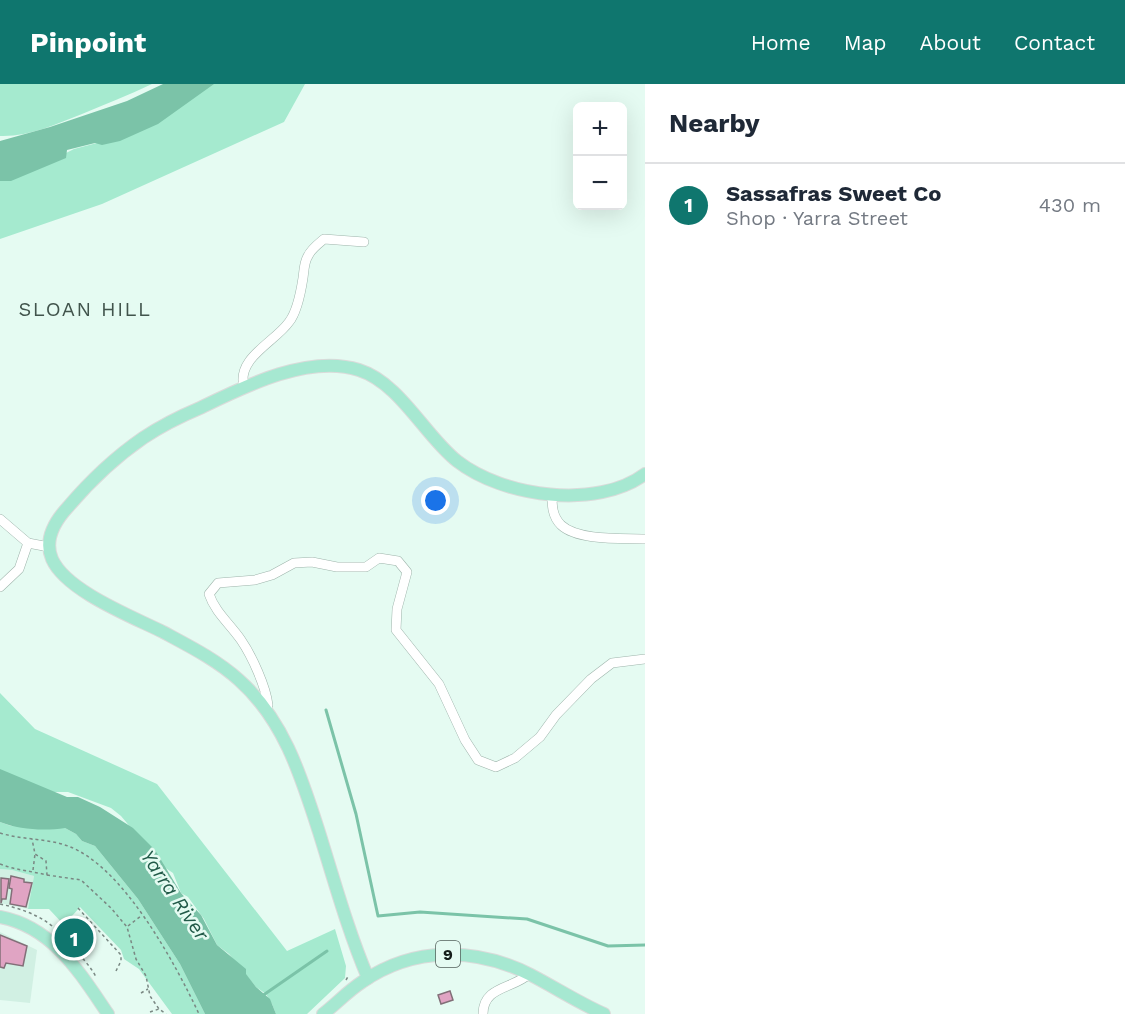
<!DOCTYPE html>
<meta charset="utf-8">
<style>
body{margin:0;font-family:"Work Sans",sans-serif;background:#f2f2f3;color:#1f2937}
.controls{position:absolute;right:18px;top:18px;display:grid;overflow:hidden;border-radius:9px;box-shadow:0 6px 24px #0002}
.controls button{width:54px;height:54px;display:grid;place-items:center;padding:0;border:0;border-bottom:2px solid #e0e1e3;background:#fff;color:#1f2937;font:30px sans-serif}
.you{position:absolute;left:436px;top:417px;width:21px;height:21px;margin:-15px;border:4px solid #fff;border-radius:50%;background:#1a73e8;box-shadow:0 0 0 9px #1a73e833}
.badge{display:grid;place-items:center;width:39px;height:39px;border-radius:50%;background:#0f766e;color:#fff;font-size:20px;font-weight:700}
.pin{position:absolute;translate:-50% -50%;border:3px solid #fff;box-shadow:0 2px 6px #0006}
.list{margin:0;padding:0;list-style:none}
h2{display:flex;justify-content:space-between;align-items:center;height:78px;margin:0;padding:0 24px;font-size:26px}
h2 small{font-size:20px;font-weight:400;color:#747a83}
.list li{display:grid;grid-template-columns:39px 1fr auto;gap:18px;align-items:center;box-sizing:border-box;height:84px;padding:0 24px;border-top:2px solid #e0e1e3}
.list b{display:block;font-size:22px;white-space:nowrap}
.list p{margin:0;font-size:20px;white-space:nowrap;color:#747a83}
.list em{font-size:20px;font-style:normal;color:#747a83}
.map{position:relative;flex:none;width:645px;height:930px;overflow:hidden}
header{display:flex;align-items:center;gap:36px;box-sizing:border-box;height:84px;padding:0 30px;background:#0f766e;color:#fff}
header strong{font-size:28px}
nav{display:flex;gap:33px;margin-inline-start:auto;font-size:21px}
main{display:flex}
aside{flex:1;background:#fff}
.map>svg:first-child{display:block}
.built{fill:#d1f0e3}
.green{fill:#a5eacf}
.water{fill:#7bc3a8}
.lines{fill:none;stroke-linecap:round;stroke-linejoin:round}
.stream{stroke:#7bc3a8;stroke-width:3}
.building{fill:#e0a4c3;stroke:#826f78;stroke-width:1.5}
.minor-casing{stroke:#9eb4ab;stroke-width:10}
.major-casing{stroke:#dadbda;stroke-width:14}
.path{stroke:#7a8883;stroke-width:1.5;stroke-dasharray:3 3;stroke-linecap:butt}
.minor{stroke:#fff;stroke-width:9}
.major{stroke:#a6e8d1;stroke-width:12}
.labels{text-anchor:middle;stroke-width:5;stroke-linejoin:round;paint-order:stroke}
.shield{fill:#e5fbf2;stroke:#53605b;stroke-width:1.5}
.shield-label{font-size:16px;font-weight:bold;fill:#151d1a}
.neighbourhood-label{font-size:20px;letter-spacing:1.5px;fill:#41544c;stroke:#e5fbf2}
.water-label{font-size:20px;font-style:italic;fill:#215a48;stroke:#e5fbf2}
</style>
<header>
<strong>Pinpoint</strong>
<nav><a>Home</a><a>Map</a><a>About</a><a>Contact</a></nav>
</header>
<main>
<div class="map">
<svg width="645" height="930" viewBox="0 0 645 930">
<rect width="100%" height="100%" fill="#e5fbf2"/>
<g class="built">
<path d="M0,785l12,1 22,6 -6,33 -28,-6z"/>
<path d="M0,848l37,18 -7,53 -30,-3z"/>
</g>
<g class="green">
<path d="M0,0h152c-23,11 -47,20 -70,30 -26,10 -53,23 -82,22z"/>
<path d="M210,0h95l-21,38 -182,82 -102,35v-59l50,-19 24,-12 23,-6z"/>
<path d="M0,609l35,36 122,55 130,167 48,-22 11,37 -1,12 -38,36h-31l-4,-10 -6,-10 -10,-7 -27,-33 -12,-9 -13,-26 -16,-22 -7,-4 -8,-20 -9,-6 -43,-51 -10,-8 -43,-16h-24l-44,-19z"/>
<path d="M0,738l11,4 54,2 11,6 6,7 13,5 43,53 42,65 25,50h-33l-33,-45 -15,-10 -3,-9 -41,-43 -16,18 -15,-16h-21l6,-33 -22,-6 -12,-1z"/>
</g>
<g class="water">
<path d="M163,0h51l-56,40 -38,17 -18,4 -7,-2 -28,7 -1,8 -55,23h-11v-40l50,-14 77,-26z"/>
<path d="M0,685l67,28h11l22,10 33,21 22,22 26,43 20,22 16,30 29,24v5l10,13 14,12 6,15h-71l-25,-50 -42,-65 -43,-53 -13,-5 -6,-7 -11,-6c-20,3 -45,2 -65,-6z"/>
</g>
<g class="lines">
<g class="stream">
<path d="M326,626l30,104 22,102 42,-4 107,7 81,27 37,-1"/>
<path d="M262,912l65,-45"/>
</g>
</g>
<g class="building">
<path d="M11,792l13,3v3l8,1 -6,24 -16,-3 2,-15 -3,-1z"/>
<path d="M1,794l8,1 -3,20h-4l-1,4z"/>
<path d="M80,835l9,9 -13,19 -9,-13z"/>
<path d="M0,851l27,11 -4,20 -17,-3 -2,5 -4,-1z"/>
<path d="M450,907l3,9 -12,4 -3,-9z"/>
</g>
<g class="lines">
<defs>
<g id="minor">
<path d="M244,303c-8,-29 31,-45 45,-65 8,-10 12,-31 14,-44 1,-7 1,-16 5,-22 3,-7 10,-12 16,-17l40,3"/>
<path d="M552,410c0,11 0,22 9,31 17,16 62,13 84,14"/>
<path d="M0,435l28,24 21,4"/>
<path d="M0,503l19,-18 9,-26"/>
<path d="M266,624l2,-3c-2,-18 -16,-49 -27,-65 -11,-16 -26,-28 -32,-46l9,-11 37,-3 17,-5 22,-12 18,-1 25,5h29l13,-9 19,3 9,11 -10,37 -1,21 43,54 26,56 13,20 18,7 19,-9 25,-21 16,-22 35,-36 21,-16 33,-4"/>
<path d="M483,930c0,-28 30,-25 46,-40"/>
</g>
<g id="major">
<path d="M0,833c53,10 80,56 108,97"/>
<path d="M368,894c-20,-47 -34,-98 -49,-146 -18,-56 -35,-112 -80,-152 -22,-20 -50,-34 -76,-48 -30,-15 -97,-41 -111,-73 -8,-19 3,-38 16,-52 23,-27 46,-49 75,-69 18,-12 38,-22 57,-30 45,-22 109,-54 159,-38 41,13 66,66 98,91 46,36 140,49 188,13"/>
<path d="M323,930c13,-10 25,-23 39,-32 52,-36 114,-35 169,-7 25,13 48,28 73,39"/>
</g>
</defs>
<use href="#minor" class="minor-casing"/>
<use href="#major" class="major-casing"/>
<g class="path">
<path d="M0,749c22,7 46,5 68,13 55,20 107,117 131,168"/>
<path d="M0,780c15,6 31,7 47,11l-1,-14 -11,-7 -3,-15"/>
<path d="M33,786l2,-16"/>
<path d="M47,791l34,5 30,28 16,19 9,32 10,17 4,20 9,13"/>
<path d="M0,820c37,8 56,20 79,50 6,7 13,15 17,23"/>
<path d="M78,824l43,47v6l-5,10"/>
<path d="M128,842l13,-10"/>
<path d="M346,896l3,-5"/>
<path d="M141,909l7,-4"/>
<path d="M150,928l9,-3 7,5"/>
</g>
<use href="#minor" class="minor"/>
<use href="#major" class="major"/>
</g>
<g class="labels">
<rect class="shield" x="436" y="857" width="24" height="26" rx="4.5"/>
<g class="shield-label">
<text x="448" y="876">9</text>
</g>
<g class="neighbourhood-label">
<text x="85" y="232">SLOAN HILL</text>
</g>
<g class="water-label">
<text transform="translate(175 811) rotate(56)" y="7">Yarra River</text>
</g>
</g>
</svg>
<div class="controls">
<button>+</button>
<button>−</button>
</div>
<div class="you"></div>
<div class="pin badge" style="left:74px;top:854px">1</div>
</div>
<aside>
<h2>Nearby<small></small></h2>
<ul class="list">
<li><span class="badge">1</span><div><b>Sassafras Sweet Co</b><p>Shop · Yarra Street</p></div><em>430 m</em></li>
</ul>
</aside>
</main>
